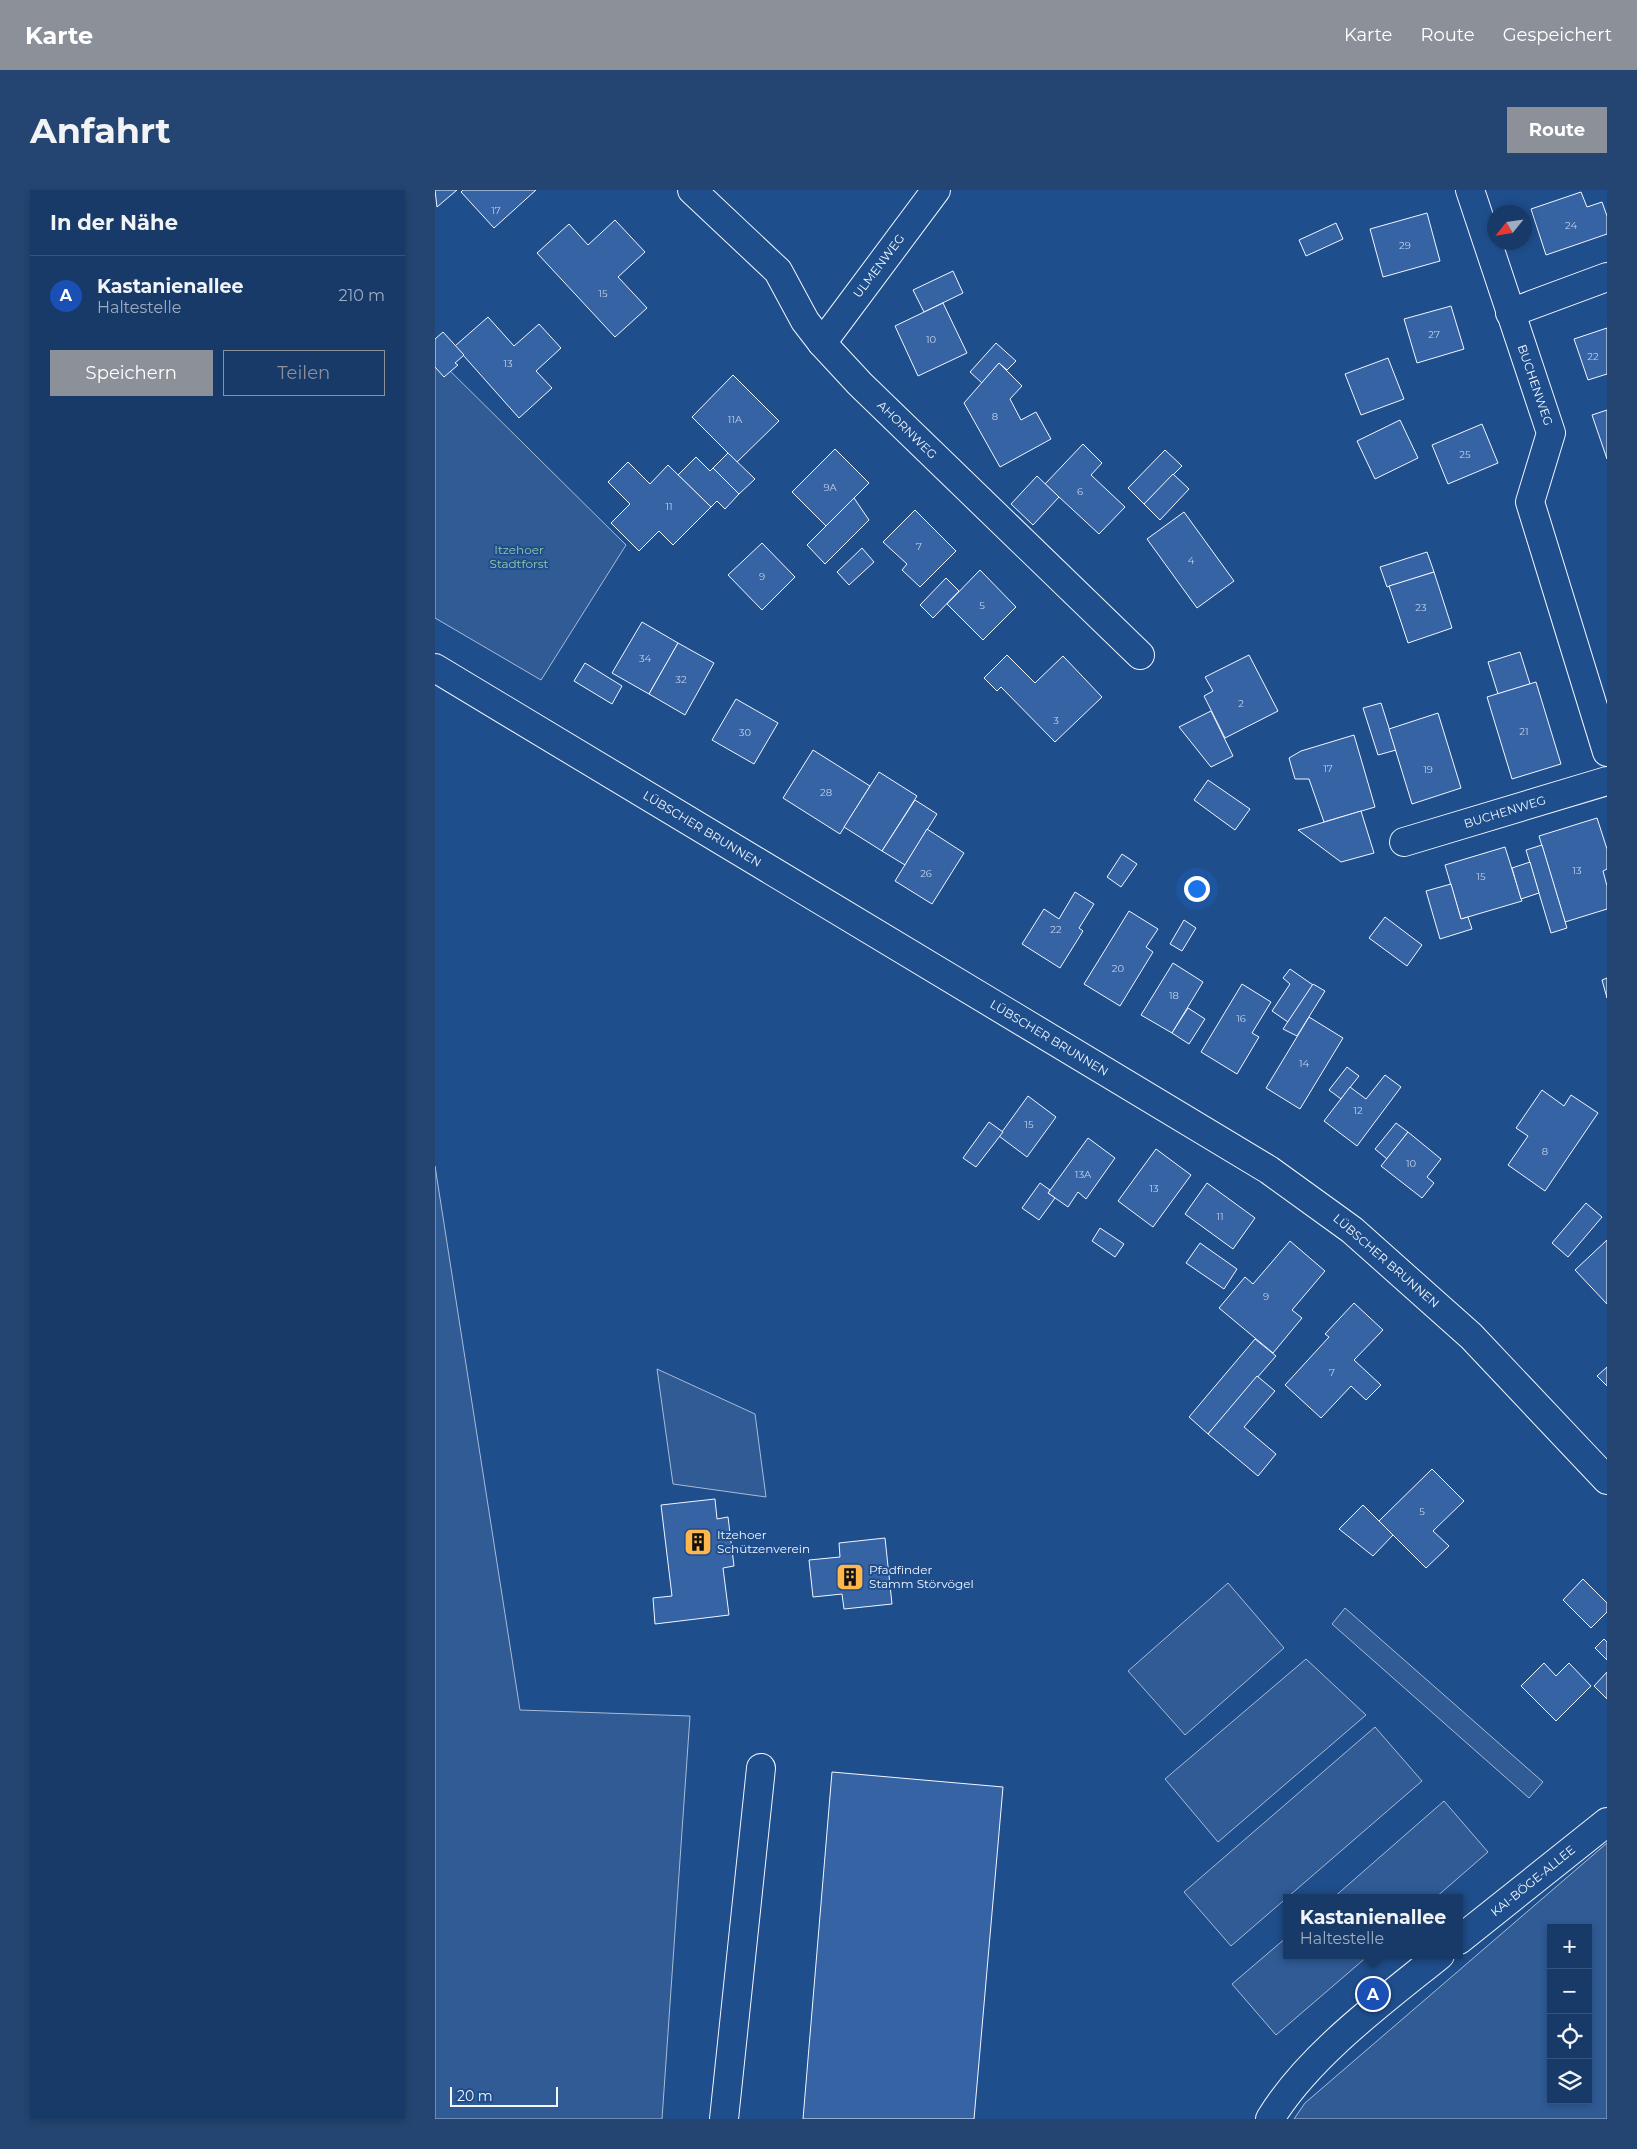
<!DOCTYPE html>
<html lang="de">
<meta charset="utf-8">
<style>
body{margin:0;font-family:Montserrat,sans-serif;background:#244571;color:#f1f3f6}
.controls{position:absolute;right:15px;bottom:15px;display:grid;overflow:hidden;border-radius:0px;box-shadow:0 2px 8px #0003}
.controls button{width:45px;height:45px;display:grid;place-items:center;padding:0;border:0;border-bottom:1px solid #36547d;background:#173a69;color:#f1f3f6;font:25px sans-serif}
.compass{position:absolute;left:1052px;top:15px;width:45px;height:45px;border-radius:50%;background:#173a69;box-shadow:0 2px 8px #0003;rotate:240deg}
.scale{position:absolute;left:15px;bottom:12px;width:108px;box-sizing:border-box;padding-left:5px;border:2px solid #f2f6ff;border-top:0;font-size:14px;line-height:18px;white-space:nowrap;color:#f2f6ff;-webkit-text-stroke:4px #1f4e8c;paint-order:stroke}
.you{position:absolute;left:761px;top:698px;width:18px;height:18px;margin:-12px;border:4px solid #fff;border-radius:50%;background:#1a73e8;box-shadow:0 0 0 8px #1a73e833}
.badge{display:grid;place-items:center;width:32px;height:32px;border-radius:50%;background:#8c9099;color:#fff;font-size:16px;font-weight:700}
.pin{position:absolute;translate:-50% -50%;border:2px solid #fff;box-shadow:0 1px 5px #0006}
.popup{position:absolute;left:848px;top:1704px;width:180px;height:65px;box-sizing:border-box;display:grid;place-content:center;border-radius:0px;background:#173a69;filter:drop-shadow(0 1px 4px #0005);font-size:16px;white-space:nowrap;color:#9eadc0}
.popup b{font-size:19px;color:#f1f3f6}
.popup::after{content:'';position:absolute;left:50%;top:100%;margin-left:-10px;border:10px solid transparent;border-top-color:#173a69}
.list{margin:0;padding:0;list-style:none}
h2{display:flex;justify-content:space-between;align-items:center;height:65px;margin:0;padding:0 20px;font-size:21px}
h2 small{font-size:16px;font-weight:400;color:#9eadc0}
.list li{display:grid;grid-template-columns:32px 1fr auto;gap:15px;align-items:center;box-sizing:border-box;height:80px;padding:0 20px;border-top:1px solid #36547d}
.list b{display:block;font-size:19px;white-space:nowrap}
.list p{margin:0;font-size:16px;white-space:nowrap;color:#9eadc0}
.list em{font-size:16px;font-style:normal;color:#9eadc0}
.actions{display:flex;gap:10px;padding:15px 20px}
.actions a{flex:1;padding:11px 0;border:1px solid #8c9099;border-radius:0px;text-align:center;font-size:18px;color:#8c9099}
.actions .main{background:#8c9099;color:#fff}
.icon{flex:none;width:28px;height:28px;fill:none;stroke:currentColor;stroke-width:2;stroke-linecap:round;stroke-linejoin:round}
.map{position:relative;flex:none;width:1172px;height:1929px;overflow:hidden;border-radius:0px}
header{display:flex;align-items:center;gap:30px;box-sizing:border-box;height:70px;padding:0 25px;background:#8c9099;color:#fff}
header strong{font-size:24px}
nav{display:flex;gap:28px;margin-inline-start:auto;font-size:18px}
.intro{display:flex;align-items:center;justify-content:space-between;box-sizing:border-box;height:120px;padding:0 30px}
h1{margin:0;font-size:35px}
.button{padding:12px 22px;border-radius:0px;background:#8c9099;color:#fff;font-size:18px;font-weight:700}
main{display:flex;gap:30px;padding:0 30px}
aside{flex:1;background:#173a69;border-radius:0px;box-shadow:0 2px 8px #0003}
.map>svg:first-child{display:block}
.built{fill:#305b95;stroke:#a8bbd7;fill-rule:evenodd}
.building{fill:#3563a3;stroke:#f2f6ff}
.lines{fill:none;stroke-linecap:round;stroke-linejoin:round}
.minor-casing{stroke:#f2f6ff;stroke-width:30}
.major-casing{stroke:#f2f6ff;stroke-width:30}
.minor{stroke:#1f4e8c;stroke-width:28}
.major{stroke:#1f4e8c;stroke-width:28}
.labels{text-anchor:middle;stroke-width:4;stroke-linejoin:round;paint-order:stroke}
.number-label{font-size:10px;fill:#c3d1e8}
.street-label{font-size:12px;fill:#f2f6ff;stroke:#1f4e8c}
.park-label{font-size:12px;fill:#97c8a6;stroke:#1f4e8c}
.poi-label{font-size:12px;fill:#f2f6ff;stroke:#1f4e8c;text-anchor:start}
</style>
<header>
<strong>Karte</strong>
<nav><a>Karte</a><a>Route</a><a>Gespeichert</a></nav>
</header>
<div class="intro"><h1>Anfahrt</h1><a class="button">Route</a></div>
<main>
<aside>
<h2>In der Nähe<small></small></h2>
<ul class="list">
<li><span class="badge" style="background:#1a4fb4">A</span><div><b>Kastanienallee</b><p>Haltestelle</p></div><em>210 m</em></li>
</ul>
<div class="actions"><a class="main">Speichern</a><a>Teilen</a></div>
</aside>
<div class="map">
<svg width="1172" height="1929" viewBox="0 0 1172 1929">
<rect width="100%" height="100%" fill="#1f4e8c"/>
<g class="built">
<path d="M0,166l191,189 -85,135 -106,-62z"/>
<path d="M0,976l85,544 170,6 -28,403h-227z"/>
<path d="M222,1179l98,45 11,83 -93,-13z"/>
<path d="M793,1393l56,65 -99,87 -57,-64z"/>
<path d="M910,1418l198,174 -14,16 -197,-174z"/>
<path d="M871,1469l60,56 -148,127 -53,-63z"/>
<path d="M940,1537l47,54 -191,165 -47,-54z"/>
<path d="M1009,1611l44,51 -53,46h-102z"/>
<path d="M1172,1653v276h-313l11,-16zM1116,1738h37v172h-37z"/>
<path d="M852,1747v18h82l-93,80 -44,-51z"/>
</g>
<g class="building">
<path d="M0,0h22l-20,17z"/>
<path d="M28,0h73l-42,38 -33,-36z"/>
<path d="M1146,2l6,15 15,-5 5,14v18l-61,21 -15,-46z"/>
<path d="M992,23l13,48 -57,16 -13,-48z"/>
<path d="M180,30l30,32 -27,25 29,31 -32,29 -78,-84 32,-29 19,21z"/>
<path d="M901,33l7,16 -37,17 -7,-16z"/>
<path d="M518,81l10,22 -39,19 -11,-22z"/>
<path d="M508,113l24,50 -49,23 -23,-50z"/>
<path d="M1016,116l13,43 -47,14 -13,-44z"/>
<path d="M53,127l26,29 25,-22 22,24 -25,23 16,17 -33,30 -64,-72z"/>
<path d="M1172,138v46l-19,6 -14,-41z"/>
<path d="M8,142l21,23 -9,8 3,2 -14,12 -9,-10v-28z"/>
<path d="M561,153l20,18 -9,9 -8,-7 -17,20 -12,-11z"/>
<path d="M953,168l16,41 -43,16 -16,-41z"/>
<path d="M564,173l23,23 -12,13 11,21 15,-8 15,27 -51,28 -36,-64z"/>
<path d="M298,185l46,46 -42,41 -45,-45z"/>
<path d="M1172,220v49l-15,-44z"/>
<path d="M965,230l18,38 -43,21 -18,-38z"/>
<path d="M1047,234l16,39 -50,21 -16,-39z"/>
<path d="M648,254l19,19 -11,12 34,32 -26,27 -54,-50z"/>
<path d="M400,259l34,34 -43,43 -34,-34z"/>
<path d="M730,260l17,16 -38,38 -16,-16z"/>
<path d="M293,263l27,26 -16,15 -26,-26z"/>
<path d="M261,267l14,14 3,-3 26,26 -14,15 -8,-8 -6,6 -33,-32z"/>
<path d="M193,272l22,22 18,-19 43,42 -38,38 -14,-14 -20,20 -28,-28 19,-19 -22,-22z"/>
<path d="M738,284l16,15 -29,31 -16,-16z"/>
<path d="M602,286l22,21 -26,28 -22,-21z"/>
<path d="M419,308l15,22 -44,44 -18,-19z"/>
<path d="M480,320l41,41 -36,36 -18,-17 5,-6 -24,-22z"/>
<path d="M749,322l50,69 -37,27 -50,-69z"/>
<path d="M327,353l33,34 -33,33 -34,-35z"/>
<path d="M427,358l12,14 -25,23 -12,-13z"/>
<path d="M992,362l7,20 -47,15 -7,-20z"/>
<path d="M545,380l36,37 -33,33 -36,-36z"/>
<path d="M999,382l18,56 -44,15 -19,-57z"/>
<path d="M511,388l13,13 -26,27 -13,-13z"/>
<path d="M207,432l36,21 -29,51 -37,-21z"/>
<path d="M243,453l36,20 -29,52 -36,-21z"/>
<path d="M1085,462l10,32 -32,10 -10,-32z"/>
<path d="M572,465l28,28 28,-27 39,41 -47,45 -54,-55 -4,4 -13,-13z"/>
<path d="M814,465l29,56 -53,27 -21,-42 9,-5 -8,-14z"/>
<path d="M150,473l37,23 -10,18 -38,-23z"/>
<path d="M1101,492l25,82 -49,15 -25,-82z"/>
<path d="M301,509l42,24 -24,41 -42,-24z"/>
<path d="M946,513l15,47 -18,5 -15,-47z"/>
<path d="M776,521l22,45 -22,11 -32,-40z"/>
<path d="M1003,523l23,75 -49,16 -23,-75z"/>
<path d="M919,545l21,72 -51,15 -15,-43h-14l-6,-21 12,-7z"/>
<path d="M378,560l57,36 -30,48 -57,-36z"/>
<path d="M444,582l38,24 -35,55 -38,-24z"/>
<path d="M773,590l42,29 -15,21 -41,-30z"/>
<path d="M480,610l22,14 -32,51 -23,-14z"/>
<path d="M926,621l13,42 -33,9 -43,-32z"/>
<path d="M1162,628l10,31v20l-4,2 4,15v23l-42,13 -26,-86z"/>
<path d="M492,639l37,24 -32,51 -37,-23z"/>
<path d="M1107,655l25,83 -16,5 -25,-83z"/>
<path d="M1070,657l17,54 -61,18 -16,-54z"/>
<path d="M687,664l15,10 -16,23 -14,-10z"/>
<path d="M1095,672l9,31 -18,6 -9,-31z"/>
<path d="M1016,694l10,35 7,-2 4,12 -32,10 -14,-48z"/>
<path d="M640,702l19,12 -15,24 4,3 -23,37 -38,-24 22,-35 15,10z"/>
<path d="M694,721l29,18 -12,18 7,5 -33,54 -36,-22z"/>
<path d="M950,727l37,28 -15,21 -38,-28z"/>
<path d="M749,730l12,8 -14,23 -12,-7z"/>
<path d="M738,773l30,19 -31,51 -31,-18z"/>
<path d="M855,779l23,16 -25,37 -16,-11 18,-27 -7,-6z"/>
<path d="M1172,788v20l-5,-18z"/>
<path d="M807,794l29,18 -19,31 7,4 -22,37 -36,-22z"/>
<path d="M878,794l12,7 -28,45 -14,-7z"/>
<path d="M753,818l17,11 -16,25 -17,-11z"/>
<path d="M874,827l34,21 -43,71 -34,-21z"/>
<path d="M912,877l12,9 -18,23 -12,-9z"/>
<path d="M950,885l16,12 -44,59 -33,-25 26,-34 16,12z"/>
<path d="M1107,900l22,16 7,-11 27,18 -53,78 -37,-26 20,-29 -12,-8z"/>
<path d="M593,906l28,21 -29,40 -28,-21z"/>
<path d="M554,932l14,10 -27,35 -13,-9z"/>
<path d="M961,933l12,9 -21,27 -12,-10z"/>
<path d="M973,942l33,27 -14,18 7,6 -12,15 -41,-32z"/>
<path d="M653,948l27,20 -29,41 -8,-7 -10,15 -20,-14z"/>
<path d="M721,959l35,26 -38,52 -35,-26z"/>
<path d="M605,993l10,7 -2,3 7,5 -16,22 -17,-12z"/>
<path d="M772,993l48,35 -22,31 -48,-35z"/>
<path d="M1151,1013l16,14 -34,40 -16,-14z"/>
<path d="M665,1038l24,16 -9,13 -23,-16z"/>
<path d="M1172,1050v64l-32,-34z"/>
<path d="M855,1051l35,30 -33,39 10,8 -29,35 -54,-45 26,-31 8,7z"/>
<path d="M765,1053l37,26 -13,20 -38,-26z"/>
<path d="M919,1113l29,27 -29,30 27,25 -15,15 -15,-14 -30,32 -36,-33 44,-48 -4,-3z"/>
<path d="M820,1149l21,17 -68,78 -19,-17z"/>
<path d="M1172,1177v19l-10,-10z"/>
<path d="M822,1186l18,15 -31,36 32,27 -18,22 -50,-42z"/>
<path d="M997,1279l32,32 -31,30 16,15 -23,22 -47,-47z"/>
<path d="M280,1309l2,20 11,-2 6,49 -11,2 6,47 -74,9 -2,-26 19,-2 -11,-91z"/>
<path d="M928,1315l30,30 -20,21 -34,-27z"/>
<path d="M450,1348l7,66 -48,5 -2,-15 -29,3 -4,-37 31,-3 -1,-14z"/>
<path d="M1148,1389l24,24v9l-16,16 -28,-28z"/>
<path d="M1169,1449l3,3v18l-12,-12z"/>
<path d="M1109,1473l12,13 13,-13 22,23 -35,35 -35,-35z"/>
<path d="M1172,1482v27l-13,-13z"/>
<path d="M397,1582l171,15 -29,332h-171z"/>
</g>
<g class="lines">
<defs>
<g id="minor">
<path d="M257,0l86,81 27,50 17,22 38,41 280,271"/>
<path d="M1035,0l81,243 -21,69 77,250"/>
<path d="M1075,123l97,-36"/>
<path d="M387,153l114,-153"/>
<path d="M969,652l203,-61"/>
<path d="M1024,1750l148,-118"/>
<path d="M289,1929l37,-351"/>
<path d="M835,1929c38,-63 113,-118 170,-164"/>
</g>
<path id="major" d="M0,478l834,502 83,60 119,106 136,144"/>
</defs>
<use href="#minor" class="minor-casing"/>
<use href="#major" class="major-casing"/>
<use href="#minor" class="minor"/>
<use href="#major" class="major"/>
</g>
<defs>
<symbol id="building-square" viewBox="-11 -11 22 22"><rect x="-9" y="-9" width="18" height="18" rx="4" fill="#ffb74d" stroke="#1f4e8c"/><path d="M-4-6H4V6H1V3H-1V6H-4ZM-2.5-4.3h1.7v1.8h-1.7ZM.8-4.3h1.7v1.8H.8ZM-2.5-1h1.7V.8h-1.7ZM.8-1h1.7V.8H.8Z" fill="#111"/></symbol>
</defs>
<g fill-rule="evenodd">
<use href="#building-square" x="247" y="1336" width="32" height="32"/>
<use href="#building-square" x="399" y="1371" width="32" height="32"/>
</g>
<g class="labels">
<g class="number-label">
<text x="61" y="24">17</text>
<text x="1136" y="39">24</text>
<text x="970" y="59">29</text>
<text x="168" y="107">15</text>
<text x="999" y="148">27</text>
<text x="496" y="153">10</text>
<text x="1158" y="170">22</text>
<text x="73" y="177">13</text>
<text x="560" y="230">8</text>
<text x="300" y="233">11A</text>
<text x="1030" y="268">25</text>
<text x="395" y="301">9A</text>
<text x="645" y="305">6</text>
<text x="234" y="320">11</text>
<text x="484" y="360">7</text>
<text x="756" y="374">4</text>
<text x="327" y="390">9</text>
<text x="547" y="419">5</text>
<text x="986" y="421">23</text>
<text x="210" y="472">34</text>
<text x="246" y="493">32</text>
<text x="806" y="517">2</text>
<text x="621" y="534">3</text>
<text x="1089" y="545">21</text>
<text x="310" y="546">30</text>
<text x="893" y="582">17</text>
<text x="993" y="583">19</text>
<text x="391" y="606">28</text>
<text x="1142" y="684">13</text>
<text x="491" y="687">26</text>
<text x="1046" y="690">15</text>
<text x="621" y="743">22</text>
<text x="683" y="782">20</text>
<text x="739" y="809">18</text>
<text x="806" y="832">16</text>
<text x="869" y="877">14</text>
<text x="923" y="924">12</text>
<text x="594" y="938">15</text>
<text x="1110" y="965">8</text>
<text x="976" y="977">10</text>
<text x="648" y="988">13A</text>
<text x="719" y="1002">13</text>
<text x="785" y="1030">11</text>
<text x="831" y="1110">9</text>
<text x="897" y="1186">7</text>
<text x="987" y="1325">5</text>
</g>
<g class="street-label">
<text transform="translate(444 76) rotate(-53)" y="4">ULMENWEG</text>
<text transform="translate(1100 195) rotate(71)" y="4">BUCHENWEG</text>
<text transform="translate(472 240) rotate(44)" y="4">AHORNWEG</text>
<text transform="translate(1070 622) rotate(-17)" y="4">BUCHENWEG</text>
<text transform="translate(267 639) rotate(31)" y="4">LÜBSCHER BRUNNEN</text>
<text transform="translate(614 848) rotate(31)" y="4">LÜBSCHER BRUNNEN</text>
<text transform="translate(951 1071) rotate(41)" y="4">LÜBSCHER BRUNNEN</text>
<text transform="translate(1098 1691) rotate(-39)" y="4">KAI-BÖGE-ALLEE</text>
</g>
<g class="park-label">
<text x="84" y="364">Itzehoer<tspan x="84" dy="14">Stadtforst</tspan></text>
</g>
<g class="poi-label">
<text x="282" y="1349">Itzehoer<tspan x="282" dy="14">Schützenverein</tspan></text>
<text x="434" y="1384">Pfadfinder<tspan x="434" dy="14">Stamm Störvögel</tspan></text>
</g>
</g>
</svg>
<div class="controls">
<button>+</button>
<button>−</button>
<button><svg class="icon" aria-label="locate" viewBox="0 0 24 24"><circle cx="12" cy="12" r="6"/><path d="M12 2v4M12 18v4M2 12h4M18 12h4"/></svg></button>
<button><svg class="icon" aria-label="layers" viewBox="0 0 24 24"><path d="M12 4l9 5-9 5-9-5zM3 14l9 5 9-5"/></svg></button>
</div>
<svg class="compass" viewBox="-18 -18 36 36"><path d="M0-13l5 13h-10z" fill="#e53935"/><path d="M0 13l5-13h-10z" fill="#9eadc0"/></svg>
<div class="scale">20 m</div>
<div class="you"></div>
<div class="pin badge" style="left:938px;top:1804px;background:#1a4fb4">A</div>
<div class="popup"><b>Kastanienallee</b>Haltestelle</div>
</div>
</main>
